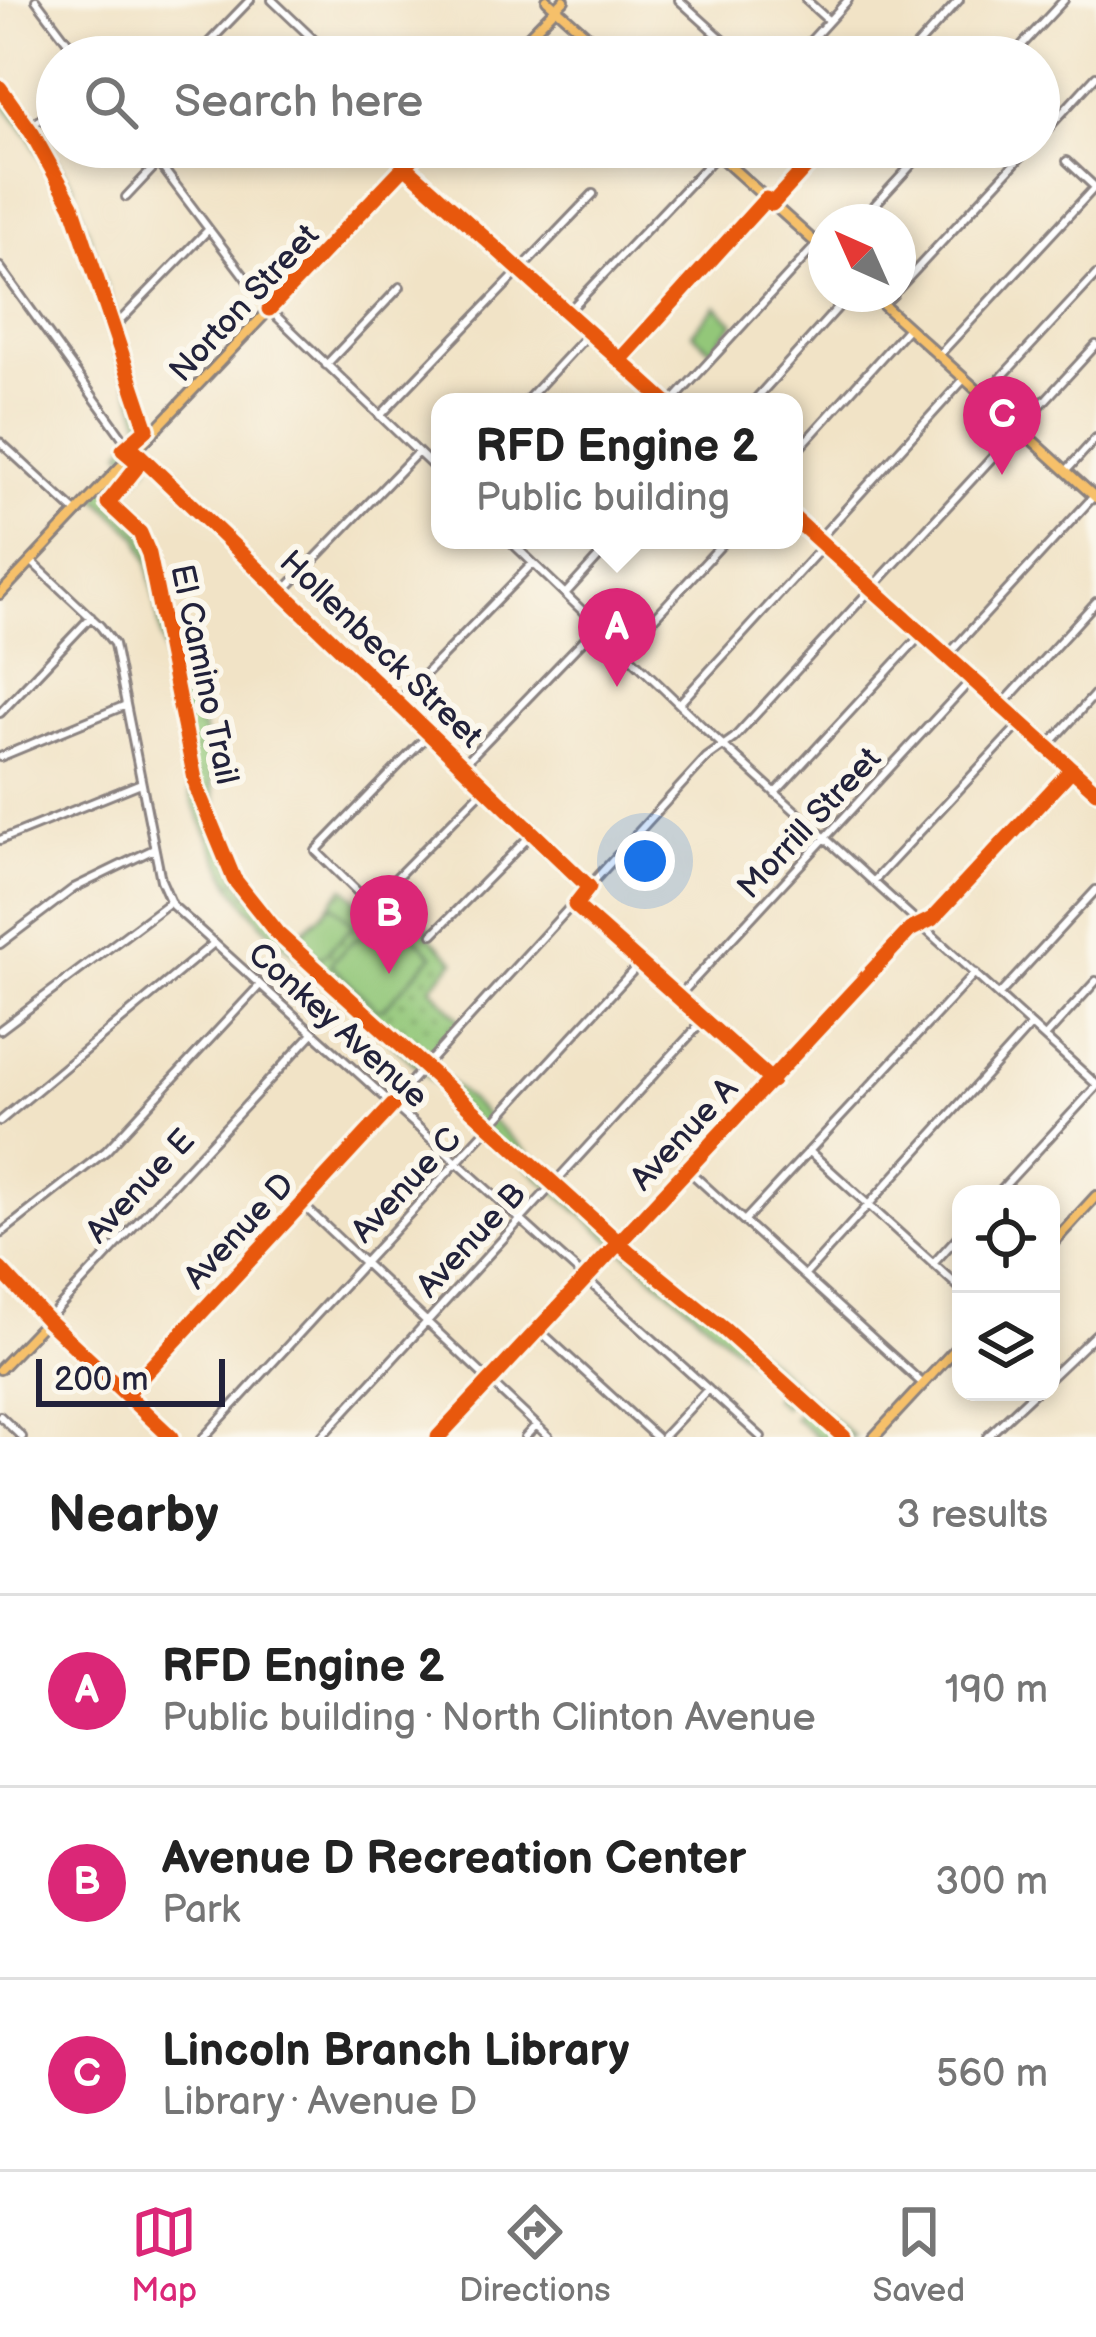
<!DOCTYPE html>
<meta charset="utf-8">
<style>
body{margin:0;font-family:"Balsamiq Sans",sans-serif;background:#f6f6f6;color:#222}
.controls{position:absolute;right:36px;bottom:36px;display:grid;overflow:hidden;border-radius:24px;box-shadow:0 6px 18px #0003}
.controls button{width:108px;height:108px;display:grid;place-items:center;padding:0;border:0;border-bottom:3px solid #e0e0e0;background:#fff;color:#222;font:60px sans-serif}
.compass{position:absolute;left:808px;top:204px;width:108px;height:108px;border-radius:50%;background:#fff;box-shadow:0 6px 18px #0003;rotate:315deg}
.scale{position:absolute;left:36px;bottom:30px;width:189px;box-sizing:border-box;padding-left:12px;border:6px solid #22223b;border-top:0;font-size:33px;line-height:42px;white-space:nowrap;color:#22223b;-webkit-text-stroke:9px #fbf7ec;paint-order:stroke}
.you{position:absolute;left:645px;top:861px;width:42px;height:42px;margin:-30px;border:9px solid #fff;border-radius:50%;background:#1a73e8;box-shadow:0 0 0 18px #1a73e833}
.badge{display:grid;place-items:center;width:78px;height:78px;border-radius:50%;background:#db2777;color:#fff;font-size:39px;font-weight:700}
.pin{position:absolute;translate:-50% -99px;filter:drop-shadow(0 3px 6px #0008)}
.pin::after{content:'';position:absolute;top:63px;width:42px;height:36px;background:inherit;clip-path:polygon(0 0,100% 0,50% 100%)}
.popup{position:absolute;left:431px;top:393px;width:372px;height:156px;box-sizing:border-box;display:grid;place-content:center;border-radius:24px;background:#fff;filter:drop-shadow(0 3px 9px #0005);font-size:39px;white-space:nowrap;color:#767676}
.popup b{font-size:45px;color:#222}
.popup::after{content:'';position:absolute;left:50%;top:100%;margin-left:-24px;border:24px solid transparent;border-top-color:#fff}
.list{margin:0;padding:0;list-style:none}
h2{display:flex;justify-content:space-between;align-items:center;height:156px;margin:0;padding:0 48px;font-size:51px}
h2 small{font-size:39px;font-weight:400;color:#767676}
.list li{display:grid;grid-template-columns:78px 1fr auto;gap:36px;align-items:center;box-sizing:border-box;height:192px;padding:0 48px;border-top:3px solid #e0e0e0}
.list b{display:block;font-size:45px;white-space:nowrap}
.list p{margin:0;font-size:39px;white-space:nowrap;color:#767676}
.list em{font-size:39px;font-style:normal;color:#767676}
.icon{flex:none;width:66px;height:66px;fill:none;stroke:currentColor;stroke-width:2;stroke-linecap:round;stroke-linejoin:round}
.map{position:relative;flex:none;width:1096px;height:1437px;overflow:hidden}
.search{position:absolute;background:#fff;box-shadow:0 6px 18px #0003;left:36px;right:36px;top:36px;height:132px;display:flex;align-items:center;gap:30px;box-sizing:border-box;padding:0 42px;border-radius:66px;color:#767676;font-size:45px}
.sheet{height:732px;background:#fff}
nav{display:flex;justify-content:space-around;align-items:center;box-sizing:border-box;height:168px;border-top:3px solid #e0e0e0;background:#fff;font-size:33px;color:#767676}
nav a{display:grid;justify-items:center;gap:6px}
nav .on{color:#db2777}
.map>svg:first-child{display:block}
</style>
<div class="map">
<svg width="1096" height="1437" viewBox="0 0 1096 1437">
<defs>
<pattern id="green-dots" width="8" height="8" patternUnits="userSpaceOnUse" patternTransform="scale(3)"><rect width="8" height="8" fill="#93c779"/><path d="M2 2h.1M6 6h.1" fill="none" stroke="#78a164" stroke-width="1.8" stroke-linecap="round"/></pattern>
</defs>
<rect width="100%" height="100%" fill="#fbf7ec"/>
<filter id="ink" filterUnits="userSpaceOnUse"><feTurbulence type="fractalNoise" baseFrequency=".00833" numOctaves="2"/><feDisplacementMap in="SourceGraphic" scale="24" xChannelSelector="R" yChannelSelector="G"/><feConvolveMatrix kernelMatrix="1 2 1 2 8 2 1 2 1" color-interpolation-filters="sRGB"/></filter>
<filter id="wash" filterUnits="userSpaceOnUse"><feTurbulence type="fractalNoise" baseFrequency=".004" numOctaves="4" result="noise"/><feDisplacementMap in="SourceGraphic" scale="48" xChannelSelector="R" yChannelSelector="G"/><feGaussianBlur stdDeviation="2.7" result="paint"/><feColorMatrix in="noise" values="0 0 0 0 0 0 0 0 0 0 0 0 0 0 0 0 0 1.4 0 .05"/><feComposite in="paint" operator="in"/></filter>
<g filter="url(#wash)">
<rect width="100%" height="100%" fill="#f1e3c6"/>
<path fill="url(#green-dots)" stroke="#5a745a" stroke-width="3" d="M0,83l36,46 37,57 80,246 -18,19 14,14 -37,38 31,29 11,25 28,143 15,-10 24,148 19,46 54,54 27,-23 23,-28 27,27 22,-23 37,37 -4,5 29,28 -24,26 29,33 -35,39 204,187 31,24 17,7 177,160h-37l-23,-19 10,-13 -11,-8 -9,10 -11,-9 8,-11 -256,-221 -263,-242 -30,-37 -40,-86 -44,-238 -10,-26 -45,-42 35,-38 -7,-6 22,-23 -78,-227 -37,-66 -28,-35z"/>
<path fill="#93c779" stroke="#5a745a" stroke-width="3" d="M716,306l18,17 -23,27 -19,-17z
M332,904l22,21 -34,34 -22,-21z
M382,929l30,6 21,20 -50,54h-6l-47,-45 25,-25z"/>
</g>
<g filter="url(#ink)">
<g fill="none" stroke-linecap="round" stroke-linejoin="round">
<g stroke="#8a8280" stroke-width="12">
<path id="minor" d="M36,0l43,57
M272,0l60,57
M679,0l63,57
M806,0l23,21
M195,57l55,-57
M796,57l52,-57
M907,57l52,-57
M1011,57l53,-57
M35,123l22,-16
M1039,138l57,-62
M147,147l122,162 171,164
M1067,161l29,27
M405,166l261,236
M126,197l32,-34
M772,204l52,-57
M859,222l69,-75
M0,267l128,178 461,442
M898,289l132,-142
M883,305l11,-11
M567,313l150,-158
M121,320l87,-90
M939,355l156,-168
M620,360l146,-161
M326,365l74,-78
M984,396l112,-121
M525,402l64,-69
M672,402l145,-158
M753,402l97,-108
M380,416l213,-222
M0,442l76,70
M794,454l114,-126
M1066,471l30,-33
M794,518l302,273
M509,540l195,188 392,356
M818,540l147,-162
M31,561l69,65 14,18 47,236 11,25 589,532
M282,593l135,-140
M565,594l49,-54
M624,651l102,-111
M947,656l147,-160
M397,703l135,-139
M679,704l145,-159
M1002,705l94,-103
M0,713l91,-96
M429,734l-113,117 54,53 115,-116
M1047,747l49,-54
M0,757l126,-52
M462,766l135,-140
M775,793l147,-159
M0,840l141,-57
M873,882l148,-159
M575,905l197,176
M433,934l99,-100
M0,944l74,-56 80,-39
M999,995l97,-105
M678,997l294,-318
M0,1030l170,-128
M1045,1037l51,-56
M0,1121l214,-178
M809,1151l152,138
M689,1171l234,213
M997,1194l99,-107
M303,1205l246,232
M744,1221l231,-248
M0,1234l106,-83 154,-166
M933,1264l28,-31
M805,1275l226,-250
M47,1320l266,-287
M539,1330l117,107
M1051,1377l45,-43
M126,1394l580,-636 28,-20 362,-393
M0,1416l22,21
M204,1437l436,-474
M321,1437l383,-417
M438,1437l472,-507 22,-11 140,-150
M525,1437l11,-12
M663,1437l45,-48
M987,1437l48,-45"/>
</g>
<g stroke="#8a8280" stroke-width="14">
<path id="major" d="M547,0l64,57
M508,57l56,-57
M709,147l117,105
M871,294l225,204
M0,594l423,-447
M1051,1245l45,-49
M0,1269l47,51 124,117
M0,1369l47,-49
M874,1437l87,-94"/>
</g>
<use href="#minor" stroke="#fff" stroke-width="6"/>
<use href="#major" stroke="#f6c06b" stroke-width="8"/>
<g stroke="#fbf7ec" stroke-width="22">
<path id="cycleway" d="M0,88l32,45 40,72 75,224 -24,21 13,11v7l-28,35 32,30 9,21 48,235 37,90 43,54 352,319 96,78 119,107
M405,166l261,236
M269,309l154,-162
M620,360l146,-161 6,5 52,-57
M135,451l454,436 -14,18 197,176
M794,518l302,273
M0,1269l47,51 124,117
M126,1394l267,-289
M438,1437l472,-507 22,-11 140,-150"/>
</g>
<use href="#cycleway" stroke="#e8590c" stroke-width="15"/>
</g>
</g>
<g text-anchor="middle" stroke-width="12" stroke-linejoin="round" paint-order="stroke">
<g font-size="33" fill="#22223b" stroke="#fbf7ec">
<text transform="translate(243 302) rotate(-47)" y="12">Norton Street</text>
<text transform="translate(382 648) rotate(44)" y="12">Hollenbeck Street</text>
<text transform="translate(206 674) rotate(78)" y="12">El Camino Trail</text>
<text transform="translate(808 822) rotate(-47)" y="12">Morrill Street</text>
<text transform="translate(339 1024) rotate(42)" y="12">Conkey Avenue</text>
<text transform="translate(683 1133) rotate(-47)" y="12">Avenue A</text>
<text transform="translate(405 1184) rotate(-47)" y="12">Avenue C</text>
<text transform="translate(139 1185) rotate(-47)" y="12">Avenue E</text>
<text transform="translate(238 1230) rotate(-47)" y="12">Avenue D</text>
<text transform="translate(470 1239) rotate(-47)" y="12">Avenue B</text>
</g>
</g>
</svg>
<div class="controls">
<button><svg class="icon" aria-label="locate" viewBox="0 0 24 24"><circle cx="12" cy="12" r="6"/><path d="M12 2v4M12 18v4M2 12h4M18 12h4"/></svg></button>
<button><svg class="icon" aria-label="layers" viewBox="0 0 24 24"><path d="M12 4l9 5-9 5-9-5zM3 14l9 5 9-5"/></svg></button>
</div>
<svg class="compass" viewBox="-18 -18 36 36"><path d="M0-13l5 13h-10z" fill="#e53935"/><path d="M0 13l5-13h-10z" fill="#767676"/></svg>
<div class="scale">200 m</div>
<div class="you"></div>
<div class="pin badge" style="left:617px;top:687px">A</div>
<div class="popup"><b>RFD Engine 2</b>Public building</div>
<div class="pin badge" style="left:389px;top:974px">B</div>
<div class="pin badge" style="left:1002px;top:475px">C</div>
<div class="search"><svg class="icon" aria-label="search" viewBox="0 0 24 24"><circle cx="10" cy="10" r="6"/><path d="M15 15l6 6"/></svg>Search here</div>
</div>
<section class="sheet">
<h2>Nearby<small>3 results</small></h2>
<ul class="list">
<li><span class="badge">A</span><div><b>RFD Engine 2</b><p>Public building · North Clinton Avenue</p></div><em>190 m</em></li>
<li><span class="badge">B</span><div><b>Avenue D Recreation Center</b><p>Park</p></div><em>300 m</em></li>
<li><span class="badge">C</span><div><b>Lincoln Branch Library</b><p>Library · Avenue D</p></div><em>560 m</em></li>
</ul>
</section>
<nav>
<a class="on"><svg class="icon" aria-label="map" viewBox="0 0 24 24"><path d="M3 6l6-2 6 2 6-2v14l-6 2-6-2-6 2zM9 4v14M15 6v14"/></svg>Map</a>
<a><svg class="icon" aria-label="directions" viewBox="0 0 24 24"><path d="M12 3l9 9-9 9-9-9zM9 14v-3h6M13 9l2 2-2 2"/></svg>Directions</a>
<a><svg class="icon" aria-label="saved" viewBox="0 0 24 24"><path d="M7 4h10v16l-5-4-5 4z"/></svg>Saved</a>
</nav>
